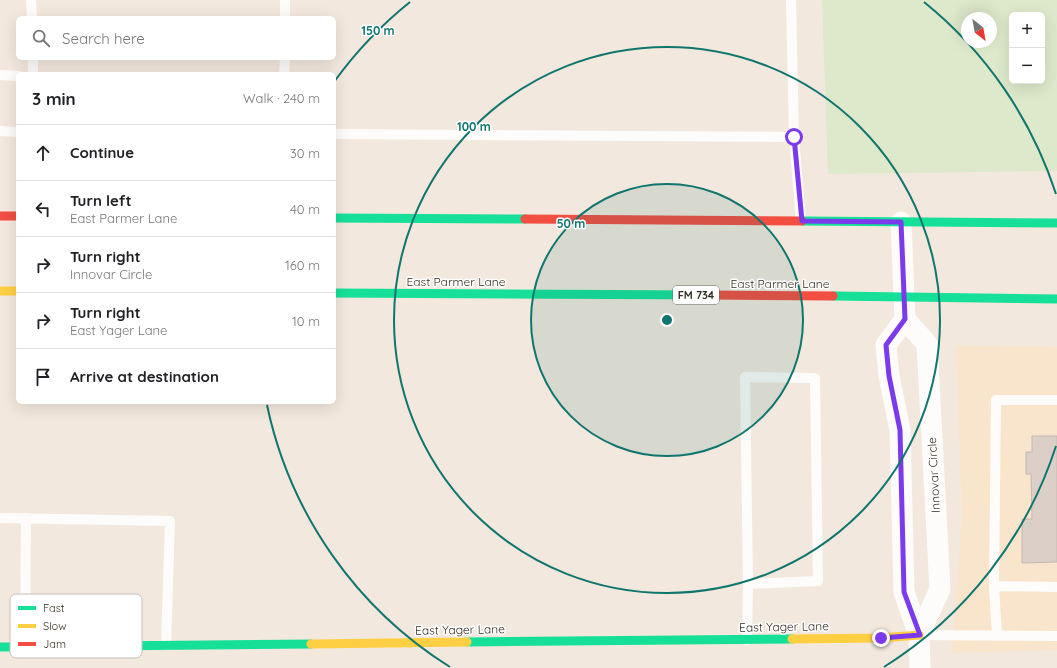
<!DOCTYPE html>
<meta charset="utf-8">
<style>
body{margin:0;font-family:Quicksand,sans-serif;background:#f2f2f2;color:#202124}
.controls{position:absolute;right:12px;top:12px;display:grid;overflow:hidden;border-radius:6px;box-shadow:0 4px 16px #0002}
.controls button{width:36px;height:36px;display:grid;place-items:center;padding:0;border:0;border-bottom:1px solid #e0e0e0;background:#fff;color:#202124;font:20px sans-serif}
.compass{position:absolute;left:961px;top:12px;width:36px;height:36px;border-radius:50%;background:#fff;box-shadow:0 4px 16px #0002;rotate:149deg}
.stop{position:absolute;width:12px;height:12px;margin:-9px;border:3px solid #7c3aed;border-radius:50%;background:#fff}
.stop.end{background:#7c3aed;border-color:#fff;box-shadow:0 1px 4px #0008}
.list{margin:0;padding:0;list-style:none}
h2{display:flex;justify-content:space-between;align-items:center;height:52px;margin:0;padding:0 16px;font-size:17px}
h2 small{font-size:13px;font-weight:400;color:#757577}
.list li{display:grid;grid-template-columns:26px 1fr auto;gap:12px;align-items:center;box-sizing:border-box;height:56px;padding:0 16px;border-top:1px solid #e0e0e0}
.list b{display:block;font-size:15px;white-space:nowrap}
.list p{margin:0;font-size:13px;white-space:nowrap;color:#757577}
.list em{font-size:13px;font-style:normal;color:#757577}
.icon{flex:none;width:22px;height:22px;fill:none;stroke:currentColor;stroke-width:2;stroke-linecap:round;stroke-linejoin:round}
.map{position:relative;flex:none;width:1057px;height:668px;overflow:hidden}
.search{position:absolute;background:#fff;box-shadow:0 4px 16px #0002;left:16px;top:16px;width:320px;height:44px;display:flex;align-items:center;gap:10px;box-sizing:border-box;padding:0 14px;border-radius:6px;color:#757577;font-size:15px}
.panel{position:absolute;background:#fff;box-shadow:0 4px 16px #0002;left:16px;top:72px;width:320px;height:332px;border-radius:6px}
.map>svg:first-child{display:block}
</style>
<div class="map">
<svg width="1057" height="668" viewBox="0 0 1057 668">
<rect width="100%" height="100%" fill="#f3e8dd"/>
<path fill="#f9e4cc" d="M956,346l101,1v303l-105,3 10,-137z"/>
<path fill="#dee9cb" fill-rule="evenodd" d="M822,0h235v171l-229,3zM1012,15h30v66h-30zM967,18h24v24h-24z"/>
<path fill="#dbcfc8" stroke="#c4b8b2" d="M1032,436h25v126l-35,1v-44h10l-1,-45h-5v-22h6z"/>
<g fill="none" stroke-linecap="round" stroke-linejoin="round">
<path stroke="#fdfcfa" stroke-width="10" d="M31,0l1,18
M285,18v-18
M33,58v16
M284,74l1,-16
M0,75l18,1
M0,131l18,1
M334,134l460,3 -3,-137
M794,137l7,84
M0,518l170,3 -4,124
M994,586l2,-186h61
M919,635l138,1
M997,636l-3,-50 63,1
M747,640l1,-56 -3,-207 70,1 3,203 -70,3
M25,647l1,-129"/>
<path stroke="#fdfcfa" stroke-width="21" d="M901,222l4,97 -19,26 3,31 11,54 4,162 15,43 1,33
M905,319l22,25 13,245 -21,46"/>
<path stroke="#16e098" stroke-width="9" d="M334,218l191,1
M802,221l255,2
M334,293l377,2
M833,296l224,3
M467,642l325,-3
M0,647l311,-3"/>
<path stroke="#ffcf43" stroke-width="9" d="M0,291h18
M792,639l89,-1 38,-3
M311,644l156,-2"/>
<path stroke="#f24e42" stroke-width="9" d="M0,216h18
M525,219l277,2
M711,295l122,1"/>
</g>
<g fill="none" stroke-linecap="round" stroke-linejoin="round">
<path stroke="#7c3aed" stroke-width="5" d="M794,137l8,84 99,1 4,97 -19,26 3,31 11,54 4,162 16,43 -39,3"/>
</g>
<circle cx="667" cy="320" r="136" fill="#0f766e" fill-opacity=".12"/>
<g fill="none" stroke="#0f766e" stroke-width="2">
<circle cx="667" cy="320" r="136"/>
<circle cx="667" cy="320" r="273"/>
<path d="M1056 446A409 409 0 0 1 884 667M450 667A409 409 0 0 1 267 405M334 82A409 409 0 0 1 410 2M924 2A409 409 0 0 1 1056 194"/>
</g>
<g text-anchor="middle" stroke-width="3" stroke-linejoin="round" paint-order="stroke">
<rect fill="#fff" stroke="#726b64" stroke-width="1" x="673" y="286" width="46" height="18" rx="3"/>
<g font-size="11" font-weight="bold" fill="#352c21">
<text x="696" y="299">FM 734</text>
</g>
<g font-size="12" fill="#352c21" stroke="#fff">
<text x="456" y="286">East Parmer Lane</text>
<text x="780" y="288">East Parmer Lane</text>
<text transform="translate(934 475) rotate(-93)" y="4">Innovar Circle</text>
<text transform="translate(784 627) rotate(-1)" y="4">East Yager Lane</text>
<text transform="translate(460 630) rotate(-1)" y="4">East Yager Lane</text>
</g>
</g>
<rect x="10" y="594" width="132" height="64" rx="6" fill="#fff" stroke="#c2c0bc" stroke-width="1"/>
<rect x="18" y="606" width="18" height="4" fill="#16e098"/>
<rect x="18" y="624" width="18" height="4" fill="#ffcf43"/>
<rect x="18" y="642" width="18" height="4" fill="#f24e42"/>
<g font-size="11" fill="#352c21">
<text x="43" y="612">Fast</text>
<text x="43" y="630">Slow</text>
<text x="43" y="648">Jam</text>
</g>
<circle cx="667" cy="320" r="6" fill="#0f766e" stroke="#fff" stroke-width="2"/>
<g font-size="12" text-anchor="middle" font-weight="bold" fill="#0f766e" stroke="#fff" stroke-width="3" stroke-linejoin="round" paint-order="stroke">
<text x="378" y="35">150 m</text>
<text x="474" y="131">100 m</text>
<text x="571" y="228">50 m</text>
</g>
</svg>
<div class="controls">
<button>+</button>
<button>−</button>
</div>
<svg class="compass" viewBox="-18 -18 36 36"><path d="M0-13l5 13h-10z" fill="#e53935"/><path d="M0 13l5-13h-10z" fill="#757577"/></svg>
<div class="stop" style="left:794px;top:137px"></div>
<div class="stop end" style="left:881px;top:638px"></div>
<div class="search"><svg class="icon" aria-label="search" viewBox="0 0 24 24"><circle cx="10" cy="10" r="6"/><path d="M15 15l6 6"/></svg>Search here</div>
<section class="panel">
<h2>3 min<small>Walk · 240 m</small></h2>
<ul class="list">
<li><svg class="icon" aria-label="ahead" viewBox="0 0 24 24"><path d="M12 20V5M6 11l6-6 6 6"/></svg><div><b>Continue</b></div><em>30 m</em></li>
<li><svg class="icon" aria-label="left" viewBox="0 0 24 24"><path d="M17 20v-9H6M10 6l-5 5 5 5"/></svg><div><b>Turn left</b><p>East Parmer Lane</p></div><em>40 m</em></li>
<li><svg class="icon" aria-label="right" viewBox="0 0 24 24"><path d="M7 20v-9h11M14 6l5 5-5 5"/></svg><div><b>Turn right</b><p>Innovar Circle</p></div><em>160 m</em></li>
<li><svg class="icon" aria-label="right" viewBox="0 0 24 24"><path d="M7 20v-9h11M14 6l5 5-5 5"/></svg><div><b>Turn right</b><p>East Yager Lane</p></div><em>10 m</em></li>
<li><svg class="icon" aria-label="arrive" viewBox="0 0 24 24"><path d="M6 21V4h12l-3 4 3 4H6"/></svg><div><b>Arrive at destination</b></div></li>
</ul>
</section>
</div>
